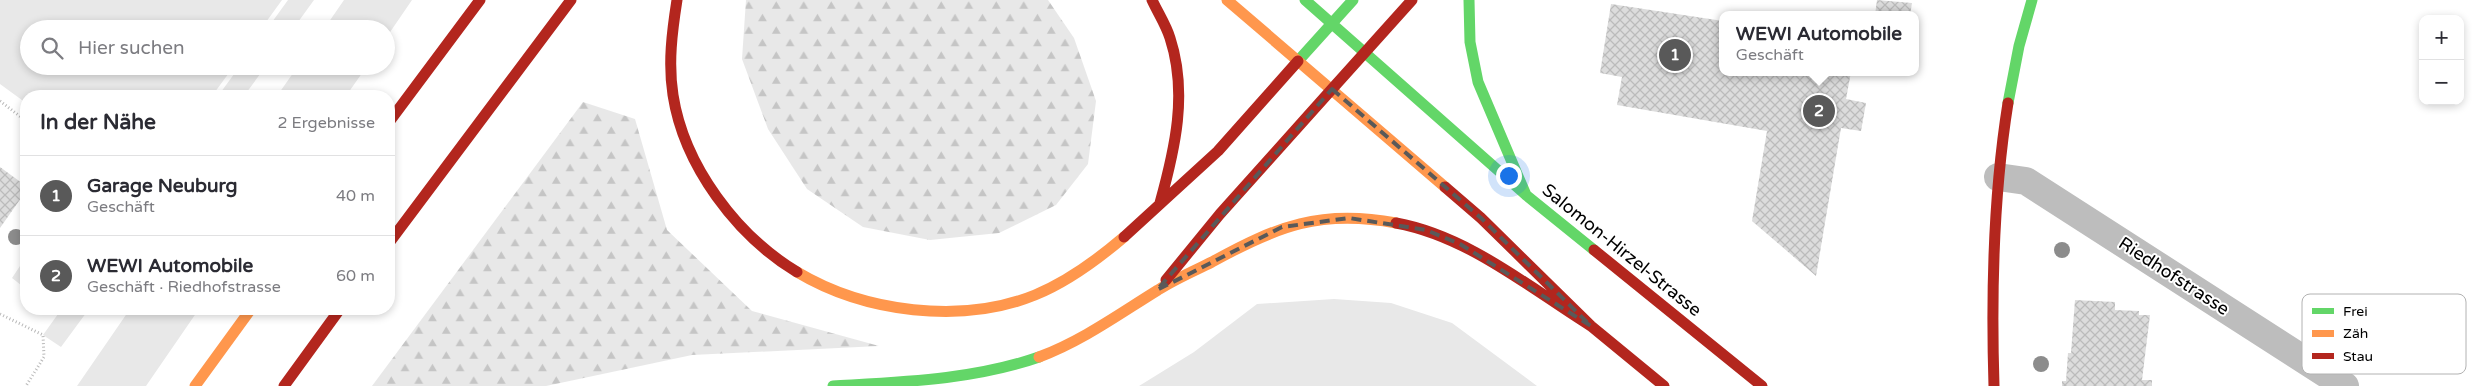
<!DOCTYPE html>
<html lang="de">
<meta charset="utf-8">
<style>
body{margin:0;font-family:"Varela Round",sans-serif;background:#f2f2f3;color:#2b2b33}
.controls{position:absolute;right:15px;top:15px;display:grid;overflow:hidden;border-radius:10px;box-shadow:0 2px 8px #0003}
.controls button{width:45px;height:45px;display:grid;place-items:center;padding:0;border:0;border-bottom:1px solid #e1e1e2;background:#fff;color:#2b2b33;font:25px sans-serif}
.you{position:absolute;left:1508px;top:175px;width:18px;height:18px;margin:-12px;border:4px solid #fff;border-radius:50%;background:#1a73e8;box-shadow:0 0 0 8px #1a73e833}
.badge{display:grid;place-items:center;width:32px;height:32px;border-radius:50%;background:#595959;color:#fff;font-size:16px;font-weight:700}
.pin{position:absolute;translate:-50% -50%;border:2px solid #fff;box-shadow:0 1px 5px #0006}
.popup{position:absolute;left:1719px;top:11px;width:200px;height:65px;box-sizing:border-box;display:grid;place-content:center;border-radius:10px;background:#fff;filter:drop-shadow(0 1px 4px #0005);font-size:16px;white-space:nowrap;color:#7c7c81}
.popup b{font-size:19px;color:#2b2b33}
.popup::after{content:'';position:absolute;left:50%;top:100%;margin-left:-10px;border:10px solid transparent;border-top-color:#fff}
.list{margin:0;padding:0;list-style:none}
h2{display:flex;justify-content:space-between;align-items:center;height:65px;margin:0;padding:0 20px;font-size:21px}
h2 small{font-size:16px;font-weight:400;color:#7c7c81}
.list li{display:grid;grid-template-columns:32px 1fr auto;gap:15px;align-items:center;box-sizing:border-box;height:80px;padding:0 20px;border-top:1px solid #e1e1e2}
.list b{display:block;font-size:19px;white-space:nowrap}
.list p{margin:0;font-size:16px;white-space:nowrap;color:#7c7c81}
.list em{font-size:16px;font-style:normal;color:#7c7c81}
.icon{flex:none;width:28px;height:28px;fill:none;stroke:currentColor;stroke-width:2;stroke-linecap:round;stroke-linejoin:round}
.map{position:relative;flex:none;width:2479px;height:386px;overflow:hidden}
.search{position:absolute;background:#fff;box-shadow:0 2px 8px #0003;left:20px;top:20px;width:375px;height:55px;display:flex;align-items:center;gap:12px;box-sizing:border-box;padding:0 18px;border-radius:28px;color:#7c7c81;font-size:19px}
.panel{position:absolute;background:#fff;box-shadow:0 2px 8px #0003;left:20px;top:90px;width:375px;height:225px;border-radius:20px}
.map>svg:first-child{display:block}
</style>
<div class="map">
<svg width="2479" height="386" viewBox="0 0 2479 386">
<defs>
<pattern id="forest-firs" width="22" height="20" patternUnits="userSpaceOnUse" patternTransform="scale(1.25)"><rect width="22" height="20" fill="#e8e8e8"/><path d="M5 1l3.5 6h-7zM16 11l3.5 6h-7z" fill="#c5c5c5"/></pattern>
<pattern id="building-cross-hatch" width="8" height="8" patternUnits="userSpaceOnUse" patternTransform="scale(1.25)"><rect width="8" height="8" fill="#dcdcdc"/><path d="M0 0l8 8M0 8l8-8" fill="none" stroke="#bbb"/></pattern>
</defs>
<rect width="100%" height="100%" fill="#fff"/>
<path fill="#e8e8e8" d="M0,0h282l-21,29h-232v37h205l-22,30h-186v7l-26,-19z
M288,0h26l-21,29h-26z
M344,0h68l-26,38v-9h-62z
M240,66h26l-22,30h-26z
M298,66h69l-21,30h-69z
M26,257v32l-14,-11z
M1334,299l57,4 61,20 85,63h-398l55,-34 63,-48z
M52,309h37l-28,38 -18,-12 15,-21z
M130,309h69l-53,77h-69z"/>
<path fill="url(#forest-firs)" d="M746,0h302l26,38 22,63 -8,63 -32,41 -57,28 -69,7 -67,-13 -56,-38 -39,-60 -26,-70z
M583,102l52,17 32,111 85,81 127,35 -187,9 -146,31h-174z"/>
<path fill="url(#building-cross-hatch)" d="M1877,0l35,3 -2,12h-35z
M1611,4l112,17v51h128l-5,27 20,4 -5,28 -20,-3 -25,148 -64,-55 15,-90 -150,-26 5,-28 -22,-4z
M0,167l26,19v5l-26,37z
M2075,300l40,2v8l24,1v4h11l-8,65h10v6h-90v-5h4l2,-28h3z"/>
<g fill="none" stroke-linecap="round" stroke-linejoin="round">
<path stroke="#b8b8b8" stroke-width="3" stroke-dasharray="1 2.5" stroke-linecap="butt" d="M0,101l26,20
M0,314l43,21 1,22 -18,29"/>
<path stroke="#bdbdbd" stroke-width="28" d="M1998,177l28,4 319,205"/>
<path stroke="#63d668" stroke-width="11" d="M1305,0l221,195 68,55
M1469,0l1,42 8,40 48,113
M1298,61l55,-61
M2008,103l11,-57 13,-46
M833,386c69,-4 140,-6 206,-29"/>
<path stroke="#ff974d" stroke-width="11" d="M1227,0l218,187
M797,272c67,40 164,53 238,23 32,-13 62,-35 89,-58
M1039,357c43,-16 80,-43 119,-67 17,-11 36,-19 54,-28 65,-36 109,-53 184,-39
M195,386l56,-77"/>
<path stroke="#b3261e" stroke-width="11" d="M677,0c-5,32 -9,63 -4,95 11,71 64,141 124,177
M1152,0c6,13 14,25 18,38 18,55 5,111 -10,165
M1332,89l80,-89
M389,122l91,-122
M1445,187l36,31 110,108 73,60
M1396,223c72,13 134,65 195,103
M1124,237l94,-86 80,-90
M389,243l182,-243
M1594,250l168,136
M1166,280l54,-66 112,-125
M284,386l56,-77
M1994,386c-3,-95 -1,-189 14,-283"/>
</g>
<g fill="#8c8c8c">
<circle cx="16" cy="237" r="8"/>
<circle cx="2062" cy="250" r="8"/>
<circle cx="2041" cy="364" r="8"/>
</g>
<path fill="none" stroke="#595959" stroke-width="4" stroke-dasharray="10 6" stroke-linejoin="round" d="M1332,89l149,129 110,108 -131,-82 -34,-14 -77,-12 -67,9 -125,63z"/>
<g text-anchor="middle" stroke-width="4" stroke-linejoin="round" paint-order="stroke">
<g font-size="18" fill="#000" stroke="#fff">
<text transform="translate(1622 250) rotate(39)" y="6">Salomon-Hirzel-Strasse</text>
<text transform="translate(2174 276) rotate(33)" y="6">Riedhofstrasse</text>
</g>
</g>
<rect x="2302" y="294" width="164" height="80" rx="8" fill="#fff" stroke="#b2b2b2" stroke-width="1"/>
<rect x="2312" y="308" width="22" height="6" fill="#63d668"/>
<rect x="2312" y="330" width="22" height="7" fill="#ff974d"/>
<rect x="2312" y="353" width="22" height="6" fill="#b3261e"/>
<g font-size="14" fill="#000">
<text x="2343" y="316">Frei</text>
<text x="2343" y="338">Zäh</text>
<text x="2343" y="361">Stau</text>
</g>
</svg>
<div class="controls">
<button>+</button>
<button>−</button>
</div>
<div class="you"></div>
<div class="pin badge" style="left:1675px;top:55px">1</div>
<div class="pin badge" style="left:1819px;top:111px">2</div>
<div class="popup"><b>WEWI Automobile</b>Geschäft</div>
<div class="search"><svg class="icon" aria-label="search" viewBox="0 0 24 24"><circle cx="10" cy="10" r="6"/><path d="M15 15l6 6"/></svg>Hier suchen</div>
<section class="panel">
<h2>In der Nähe<small>2 Ergebnisse</small></h2>
<ul class="list">
<li><span class="badge">1</span><div><b>Garage Neuburg</b><p>Geschäft</p></div><em>40 m</em></li>
<li><span class="badge">2</span><div><b>WEWI Automobile</b><p>Geschäft · Riedhofstrasse</p></div><em>60 m</em></li>
</ul>
</section>
</div>
